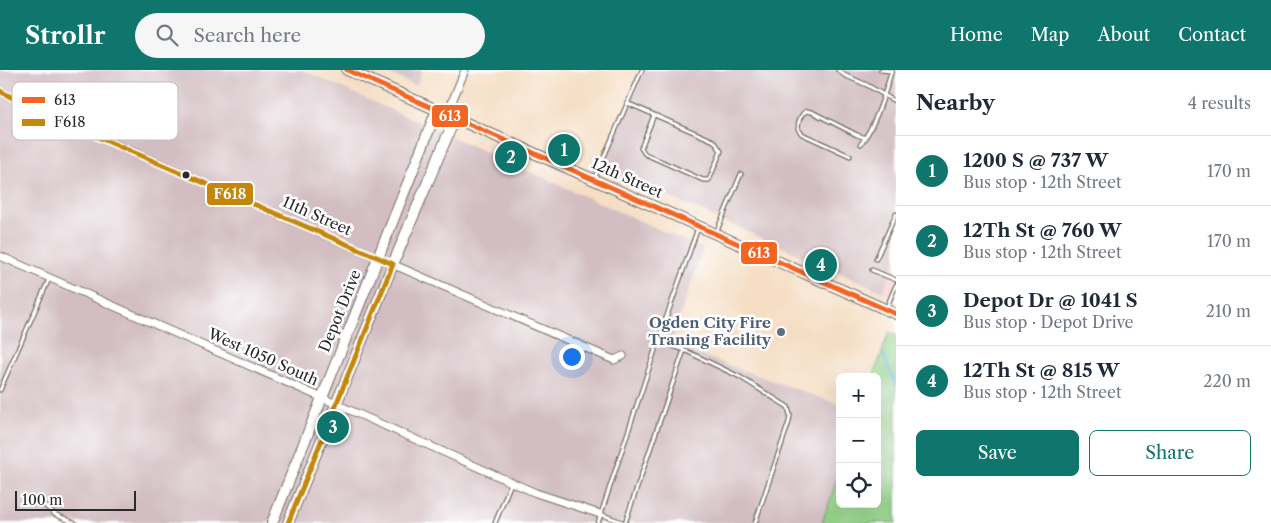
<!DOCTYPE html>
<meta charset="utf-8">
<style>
body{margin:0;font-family:"Libre Caslon Text",serif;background:#f6f6f7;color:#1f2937}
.controls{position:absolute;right:15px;bottom:15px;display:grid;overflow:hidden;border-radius:8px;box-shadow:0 5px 20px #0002}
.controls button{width:45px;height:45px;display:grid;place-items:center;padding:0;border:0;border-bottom:1px solid #e0e1e3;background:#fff;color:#1f2937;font:25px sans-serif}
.scale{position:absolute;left:15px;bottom:12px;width:121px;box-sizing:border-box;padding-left:5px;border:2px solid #2b2b2b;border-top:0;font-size:14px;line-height:18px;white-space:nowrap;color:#2b2b2b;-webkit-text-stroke:4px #fff;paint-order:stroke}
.you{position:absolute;left:571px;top:286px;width:18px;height:18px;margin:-12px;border:4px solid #fff;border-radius:50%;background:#1a73e8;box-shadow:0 0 0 8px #1a73e833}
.badge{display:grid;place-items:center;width:32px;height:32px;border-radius:50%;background:#0f766e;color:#fff;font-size:16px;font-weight:700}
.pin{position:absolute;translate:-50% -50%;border:2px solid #fff;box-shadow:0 1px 5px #0006}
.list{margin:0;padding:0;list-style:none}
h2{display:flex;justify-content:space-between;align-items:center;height:65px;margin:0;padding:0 20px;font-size:21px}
h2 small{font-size:16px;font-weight:400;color:#747a83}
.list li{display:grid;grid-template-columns:32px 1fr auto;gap:15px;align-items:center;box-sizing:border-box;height:70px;padding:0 20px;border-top:1px solid #e0e1e3}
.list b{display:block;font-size:19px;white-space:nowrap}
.list p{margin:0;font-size:16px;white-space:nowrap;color:#747a83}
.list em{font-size:16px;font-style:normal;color:#747a83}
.actions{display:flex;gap:10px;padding:15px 20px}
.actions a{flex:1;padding:11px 0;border:1px solid #0f766e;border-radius:8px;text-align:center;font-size:18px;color:#0f766e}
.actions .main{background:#0f766e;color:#fff}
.icon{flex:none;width:28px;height:28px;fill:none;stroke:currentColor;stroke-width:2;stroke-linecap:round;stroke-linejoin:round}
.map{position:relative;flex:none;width:896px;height:453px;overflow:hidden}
header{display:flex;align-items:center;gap:30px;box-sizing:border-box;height:70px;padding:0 25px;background:#0f766e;color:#fff}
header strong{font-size:24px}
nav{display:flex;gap:28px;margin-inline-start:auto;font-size:18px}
.search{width:350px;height:45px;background:#f6f6f7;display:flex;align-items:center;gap:12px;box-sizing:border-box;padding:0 18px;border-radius:28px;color:#747a83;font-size:19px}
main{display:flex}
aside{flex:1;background:#fff}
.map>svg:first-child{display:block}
</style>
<header>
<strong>Strollr</strong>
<div class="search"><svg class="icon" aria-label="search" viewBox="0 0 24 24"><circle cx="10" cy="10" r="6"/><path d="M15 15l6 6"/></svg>Search here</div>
<nav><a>Home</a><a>Map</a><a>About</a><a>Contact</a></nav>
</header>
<main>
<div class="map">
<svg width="896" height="453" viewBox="0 0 896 453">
<rect width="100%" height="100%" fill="#fff"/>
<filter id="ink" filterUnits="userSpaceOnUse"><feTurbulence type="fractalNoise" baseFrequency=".02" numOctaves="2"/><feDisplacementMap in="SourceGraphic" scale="10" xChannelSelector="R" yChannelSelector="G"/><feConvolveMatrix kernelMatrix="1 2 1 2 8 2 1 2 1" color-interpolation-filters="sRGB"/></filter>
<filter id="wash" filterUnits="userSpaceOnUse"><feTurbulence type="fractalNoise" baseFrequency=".0096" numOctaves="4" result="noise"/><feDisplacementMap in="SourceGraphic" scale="20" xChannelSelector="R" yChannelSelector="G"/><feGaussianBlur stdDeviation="1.12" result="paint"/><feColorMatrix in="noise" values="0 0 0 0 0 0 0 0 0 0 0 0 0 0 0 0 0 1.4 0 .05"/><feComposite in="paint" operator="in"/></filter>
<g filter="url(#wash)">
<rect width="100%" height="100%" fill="#f5dec4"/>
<path fill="#f7d0ca" d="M896,188v40l-13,-6z"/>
<path fill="#d2bec2" d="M0,0h302l401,179 -33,95 170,61v66l-18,52h-822z
M380,0h42l-6,16z
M644,0h252v188l-13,34 -281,-125z"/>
<path fill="#92d086" stroke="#5e7e58" d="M889,262l7,3v188h-74l18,-52v33h37v-127h-4z"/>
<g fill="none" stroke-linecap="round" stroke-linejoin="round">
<path stroke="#5fb5dc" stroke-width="2.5" d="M883,284l13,31"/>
</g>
</g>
<g filter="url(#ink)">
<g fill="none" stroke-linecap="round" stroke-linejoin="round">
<g stroke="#726a61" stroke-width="5.5">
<path id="lane" d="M838,0l6,5 23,10 29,17
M881,0l10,1
M627,33l87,38 7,10 -12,29h-6l-58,-26 -4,-6 13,-33
M861,74c16,-22 23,-49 31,-74
M850,86l-48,-22 -4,-5c0,-7 2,-14 8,-18l6,1 45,23 9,3
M595,107l47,-107
M716,163l25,-59
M876,189l20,-45
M872,200l24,10
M886,239l10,-24
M658,271l26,9 56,27 48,30 2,8 -1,7 -34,101
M0,320l49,-111
M43,434l13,11 19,8
M600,444l25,9 59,-173
M495,453l16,-40
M598,453l60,-182 40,-113"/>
</g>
<g stroke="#726a61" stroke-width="9">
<path id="street" d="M0,21l20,11 164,72 430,186 9,-4
M447,44l18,-44
M0,186l336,148 175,78 25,11 64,21"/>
</g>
<g stroke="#726a61" stroke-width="12">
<path id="secondary" d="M272,453l165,-413
M288,453l105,-259 62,-146"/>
</g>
<g stroke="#726a61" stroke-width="12">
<path id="primary" d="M347,0l549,244"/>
</g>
<use href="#lane" stroke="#fff" stroke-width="3"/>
<use href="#street" stroke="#fff" stroke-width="7"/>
<use href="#secondary" stroke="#fff" stroke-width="10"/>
<use href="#primary" stroke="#fff" stroke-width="10"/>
<g stroke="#fff" stroke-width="9">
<path id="bus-1" d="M347,0l549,244"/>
</g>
<g stroke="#fff" stroke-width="9">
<path id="bus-2" d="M0,21l20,11 80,36 293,126 -105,259"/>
</g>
<use href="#bus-1" stroke="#f26522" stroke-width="5"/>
<use href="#bus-2" stroke="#c4870b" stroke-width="5"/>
</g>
</g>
<circle fill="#2b2b2b" stroke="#fff" stroke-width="2" cx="186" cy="105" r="4.5"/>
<circle fill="#5c6f8a" stroke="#fff" stroke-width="2" cx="781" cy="262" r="5"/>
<g text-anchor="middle" stroke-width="5" stroke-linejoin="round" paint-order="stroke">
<g font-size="15" fill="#2b2b2b" stroke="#fff">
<text transform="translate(627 108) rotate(24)" y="5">12th Street</text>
<text transform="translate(317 146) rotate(24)" y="5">11th Street</text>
<text transform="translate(340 241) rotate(-68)" y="5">Depot Drive</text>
<text transform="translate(263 287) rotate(24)" y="5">West 1050 South</text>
</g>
<g font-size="15" font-weight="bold" fill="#4e5e75" stroke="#fff" text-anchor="end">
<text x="771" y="258">Ogden City Fire<tspan x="771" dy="17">Traning Facility</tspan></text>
</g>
</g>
<rect x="12" y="12" width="166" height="58" rx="8" fill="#fff" stroke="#bfbfbf" stroke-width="1"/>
<rect x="22" y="27" width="23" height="6" fill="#f26522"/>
<rect x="22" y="49" width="23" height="7" fill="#c4870b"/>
<g font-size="14" fill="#2b2b2b">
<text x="54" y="35">613</text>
<text x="54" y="57">F618</text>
</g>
<g stroke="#fff" stroke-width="2">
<rect x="431" y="34" width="38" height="24" rx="5" fill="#f26522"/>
<rect x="206" y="112" width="48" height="24" rx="5" fill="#c4870b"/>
<rect x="740" y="171" width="38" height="24" rx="5" fill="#f26522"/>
</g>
<g font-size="14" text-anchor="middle" font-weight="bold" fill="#fff">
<text x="450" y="51">613</text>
<text x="230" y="129">F618</text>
<text x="759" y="188">613</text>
</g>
</svg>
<div class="controls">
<button>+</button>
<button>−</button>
<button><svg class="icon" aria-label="locate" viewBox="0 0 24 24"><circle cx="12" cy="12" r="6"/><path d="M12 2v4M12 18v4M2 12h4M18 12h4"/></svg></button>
</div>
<div class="scale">100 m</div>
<div class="you"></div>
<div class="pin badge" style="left:564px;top:80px">1</div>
<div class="pin badge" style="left:511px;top:87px">2</div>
<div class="pin badge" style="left:333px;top:357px">3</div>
<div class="pin badge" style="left:821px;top:195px">4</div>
</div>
<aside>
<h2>Nearby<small>4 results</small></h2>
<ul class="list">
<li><span class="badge">1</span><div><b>1200 S @ 737 W</b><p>Bus stop · 12th Street</p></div><em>170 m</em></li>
<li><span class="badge">2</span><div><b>12Th St @ 760 W</b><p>Bus stop · 12th Street</p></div><em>170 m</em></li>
<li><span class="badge">3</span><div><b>Depot Dr @ 1041 S</b><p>Bus stop · Depot Drive</p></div><em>210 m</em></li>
<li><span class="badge">4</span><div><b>12Th St @ 815 W</b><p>Bus stop · 12th Street</p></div><em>220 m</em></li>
</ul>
<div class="actions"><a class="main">Save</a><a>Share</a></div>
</aside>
</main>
